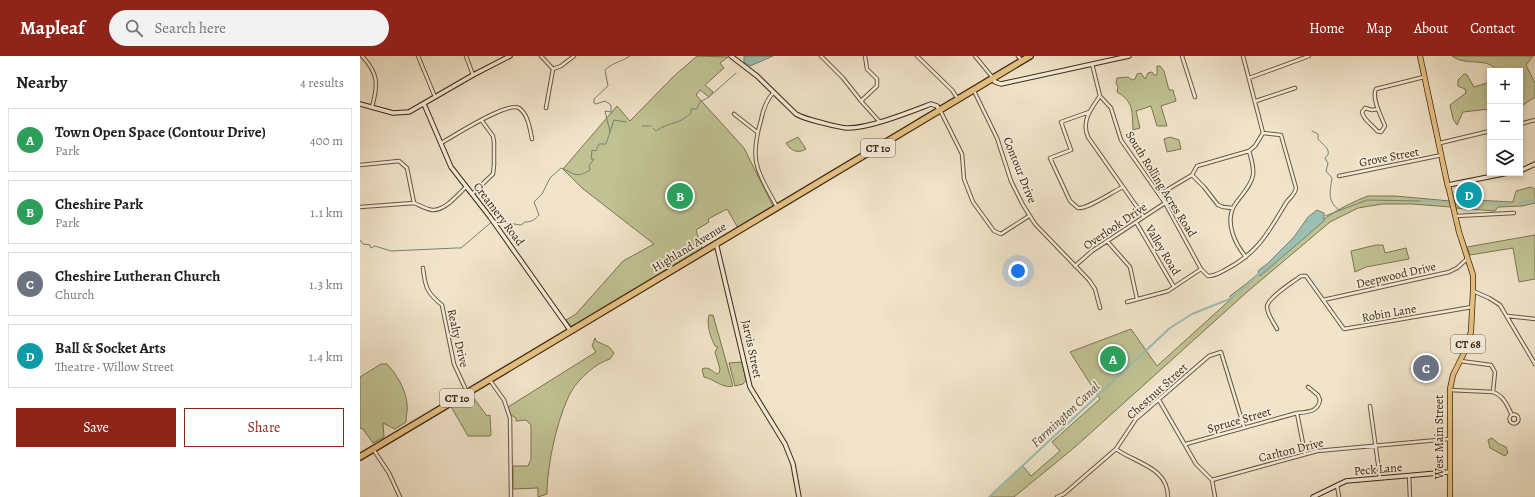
<!DOCTYPE html>
<meta charset="utf-8">
<style>
body{margin:0;font-family:Alegreya,serif;background:#f2f2f2;color:#202124}
.controls{position:absolute;right:12px;top:12px;display:grid;overflow:hidden;border-radius:0px;box-shadow:0 2px 6px #0003}
.controls button{width:36px;height:36px;display:grid;place-items:center;padding:0;border:0;border-bottom:1px solid #e0e0e0;background:#fff;color:#202124;font:20px sans-serif}
.you{position:absolute;left:658px;top:215px;width:14px;height:14px;margin:-10px;border:3px solid #fff;border-radius:50%;background:#1a73e8;box-shadow:0 0 0 6px #1a73e833}
.badge{display:grid;place-items:center;width:26px;height:26px;border-radius:50%;background:#8f2418;color:#fff;font-size:13px;font-weight:700}
.pin{position:absolute;translate:-50% -50%;border:2px solid #fff;box-shadow:0 1px 4px #0006}
.list{margin:0;padding:0;list-style:none}
h2{display:flex;justify-content:space-between;align-items:center;height:52px;margin:0;padding:0 16px;font-size:17px}
h2 small{font-size:13px;font-weight:400;color:#757577}
.list li{display:grid;grid-template-columns:26px 1fr auto;gap:12px;align-items:center;box-sizing:border-box;height:64px;margin:0 8px 8px;padding:0 8px;border:1px solid #e0e0e0;border-radius:0px}
.list b{display:block;font-size:15px;white-space:nowrap}
.list p{margin:0;font-size:13px;white-space:nowrap;color:#757577}
.list em{font-size:13px;font-style:normal;color:#757577}
.actions{display:flex;gap:8px;padding:12px 16px}
.actions a{flex:1;padding:9px 0;border:1px solid #8f2418;border-radius:0px;text-align:center;font-size:14px;color:#8f2418}
.actions .main{background:#8f2418;color:#fff}
.icon{flex:none;width:22px;height:22px;fill:none;stroke:currentColor;stroke-width:2;stroke-linecap:round;stroke-linejoin:round}
.map{position:relative;flex:none;width:1175px;height:441px;overflow:hidden}
header{display:flex;align-items:center;gap:24px;box-sizing:border-box;height:56px;padding:0 20px;background:#8f2418;color:#fff}
header strong{font-size:19px}
nav{display:flex;gap:22px;margin-inline-start:auto;font-size:14px}
.search{width:280px;height:36px;background:#f2f2f2;display:flex;align-items:center;gap:10px;box-sizing:border-box;padding:0 14px;border-radius:22px;color:#757577;font-size:15px}
main{display:flex}
aside{flex:1;background:#fff}
.map>svg:first-child{display:block}
</style>
<header>
<strong>Mapleaf</strong>
<div class="search"><svg class="icon" aria-label="search" viewBox="0 0 24 24"><circle cx="10" cy="10" r="6"/><path d="M15 15l6 6"/></svg>Search here</div>
<nav><a>Home</a><a>Map</a><a>About</a><a>Contact</a></nav>
</header>
<main>
<aside>
<h2>Nearby<small>4 results</small></h2>
<ul class="list">
<li><span class="badge" style="background:#2e9e5b">A</span><div><b>Town Open Space (Contour Drive)</b><p>Park</p></div><em>400 m</em></li>
<li><span class="badge" style="background:#2e9e5b">B</span><div><b>Cheshire Park</b><p>Park</p></div><em>1.1 km</em></li>
<li><span class="badge" style="background:#6b7280">C</span><div><b>Cheshire Lutheran Church</b><p>Church</p></div><em>1.3 km</em></li>
<li><span class="badge" style="background:#0f9aa8">D</span><div><b>Ball &amp; Socket Arts</b><p>Theatre · Willow Street</p></div><em>1.4 km</em></li>
</ul>
<div class="actions"><a class="main">Save</a><a>Share</a></div>
</aside>
<div class="map">
<svg width="1175" height="441" viewBox="0 0 1175 441">
<rect width="100%" height="100%" fill="#f1e4ca"/>
<filter id="stains"><feTurbulence type="fractalNoise" baseFrequency=".005" numOctaves="4"/><feColorMatrix values="0 0 0 0 .2 0 0 0 0 .09 0 0 0 0 .02 0 0 0 .5 -.17"/></filter>
<radialGradient id="worn" r=".72"><stop offset=".6" stop-color="#630" stop-opacity="0"/><stop offset="1" stop-color="#630" stop-opacity=".3"/></radialGradient>
<path fill="#c0c293" stroke="#7e7551" d="M337,0l31,1 -8,6 4,5 -19,17 8,7 -4,5 -9,-7 -4,5 48,53 29,58 -35,22 -11,-19 -19,10 1,3 -13,8 6,19 -3,2 -125,75h-3l-5,-6 10,-6 47,-53 31,-17 -72,-56 -19,-19 54,-63 13,15 43,-44z
M1092,0h81l-7,9 9,18v14l-12,8 -3,-1v-33h-23c-10,-15 -30,-4 -45,-15z
M797,10h3l4,5 5,19h4l3,11 -15,5 6,20h-10l-6,-20 -15,5 4,17 -7,2c-1,-19 1,-28 -16,-38l1,-5 -2,-4 1,-5 11,-1 4,3 3,-1 2,-5 4,-1 4,6 3,-6 4,-1 2,3h3z
M1104,18l3,1 7,12 16,-5v27l-27,3 -6,13 -4,-6 -3,-14 16,-12 -1,-4 -7,-3v-6z
M438,81l8,12c-8,5 -15,2 -20,-6z
M810,81l9,3 2,9 -14,3 -3,-13z
M1171,131l4,2v14l-13,3 -24,1 -3,4 -39,-3 -2,-9 59,3 3,-11z
M1008,140h27l55,5 1,6 -39,-3h-30l-24,4 -28,14 -83,70 -172,155 -61,50h-25l34,-31 8,10 29,-25 -8,-9 48,-43 -30,-47 61,-23 26,37 74,-67 -1,-3c49,-35 79,-78 138,-100z
M1175,179v44l-16,3 -6,-34 -43,7 -3,-8z
M1016,189h7l2,8 21,-5 3,11 -43,8 -11,5 -4,-21z
M349,259h4l20,71c-10,3 -19,-7 -29,-9l-2,-8c6,-3 10,2 15,5l2,-1 1,-4 -5,-17 3,-5 -3,-1c-4,-8 -9,-21 -6,-31z
M235,282l1,3 13,6 5,6 -4,6c-14,4 -32,20 -39,33 -14,26 -24,74 -24,102l-9,3v-9l-25,1v-23h15l3,-7v-34l-5,-5 -10,1v-3l-5,-3 -3,-8 88,-55 -4,-6z
M382,306l4,18 -3,4 -8,2 -6,-23z
M21,308h6c10,11 18,24 20,39 1,6 -1,13 -1,19l-11,7 -12,-6 1,14 -11,6 -10,-14 -3,-1v-51z
M110,337l17,23 3,-1 1,20 -1,1h-22l-18,-31z
M1132,382l7,6 7,3 2,6 -3,3 -15,-8 -2,-8z"/>
<path fill="#9bbfb3" stroke="#758371" d="M384,0h29l-23,10 -6,-4z
M957,154l7,3v8l-64,55 -2,-3 1,-3 8,-6 27,-27 14,-20z"/>
<g fill="none" stroke-linecap="round" stroke-linejoin="round">
<path stroke="#758371" stroke-width="1" d="M282,70h9
M293,72l3,3c14,-10 21,-5 35,-18v-4h6l3,-7 9,-5 27,-24
M952,75l6,3v5c4,5 12,9 10,16l-3,3 3,5 -2,8 6,7c-2,14 -5,23 7,32
M250,76l4,-12 12,2
M965,160l42,-16 54,1
M0,184l3,4 7,1 1,3 4,-2 16,5 65,-3h5l34,-29 12,4 14,2 4,-3c6,0 10,-2 14,-7l-5,-13 8,-8 8,-16 11,-10c13,5 15,11 29,2l-1,-4 5,-7h-3l1,-9 4,1 3,-7h7l4,-12 -5,-21 6,1v-7l-6,-4 -9,3 -2,-1v-4l14,-13 -3,-16c7,-7 16,-8 25,-14"/>
<path stroke="#9bbfb3" stroke-width="2" d="M1061,145l26,1
M1098,146l50,2
M1159,147l16,-3
M629,441l181,-169 22,-14 40,-16 28,-25"/>
<g stroke="#69573e" stroke-width="4.5">
<path id="street" d="M2,0c17,18 16,29 10,51
M58,0l17,41
M106,0l7,19
M181,0l12,13
M461,0l22,22 18,23 16,-15v-7l-10,-10 -2,-13
M557,0l35,34 6,9
M615,0l18,22
M658,0l4,5
M822,0l13,41
M883,0l20,77
M732,8l8,32 11,12 10,32 44,63 36,66 7,7c7,0 11,-3 17,-6 33,-17 43,-37 61,-67 3,-5 9,-8 10,-15l-15,-53 -18,-2
M193,13l8,-3 13,-10
M889,22l60,-22
M614,35l23,47 14,43 12,24 12,19 54,56 6,9 5,19
M414,36c-8,8 -11,18 -13,28 -12,42 -4,50 16,87
M740,40c-9,13 -19,25 -12,41l56,80
M501,45l18,20
M896,45l39,-13
M186,52l7,-39
M1018,53l-6,1 -7,-2 -3,4c1,8 10,12 15,19l4,1 4,-6c-3,-8 -14,-28 -9,-37l48,-12
M580,54l22,44 2,25 9,23 21,29 7,3 28,-18
M729,56l-28,10 10,28 -21,8 20,43 8,7c10,1 34,-16 45,-21
M374,58l23,18
M1160,68l15,-4
M81,87c13,-7 67,-42 78,-35 9,6 11,21 13,31
M1080,87l50,-12
M0,109l39,-4 8,7 7,35 -54,4
M832,119l5,-9 52,-15 6,-5 8,-13
M832,119l12,12 14,18 5,2 10,1
M979,120l103,-21
M112,138l21,-20 1,-9v-23l-1,-6 -11,-15
M800,138l32,-19
M54,147c5,2 12,6 18,7 13,1 25,-15 34,-23
M1096,160l58,-3
M776,166l38,65
M747,185l23,26 7,32
M886,201c-11,-13 -21,-34 -12,-51 6,-10 17,-19 19,-31 1,-9 -2,-17 -4,-24
M715,210l17,-15 73,-48
M63,212c2,19 4,25 19,37l12,59 13,28
M1113,235l16,7 11,7 35,59
M963,244l126,-28 8,-4 10,-9
M767,246l41,-11 33,-22
M1148,260l27,3
M917,273c-3,-6 -10,-15 -10,-22 0,-9 26,-25 34,-31h5l38,53 128,-22
M1100,305l31,4 4,7 -2,20
M129,323l15,21 6,18 1,79
M1090,334l43,2c11,4 14,13 19,23
M799,344l37,64 16,16 3,17
M1010,350l10,72
M937,357l8,41
M1149.5 363a4.5 4.5 0 1 1 9 0a4.5 4.5 0 1 1-9 0Z
M826,388l111,-31c11,-1 21,-1 23,-13l-2,-5 -10,-8
M13,393l16,24 11,24
M756,393c19,14 52,18 52,48
M1049,420l1,21
M852,424l105,-29 132,-12
M977,429l2,12
M697,441l7,-3 52,-45 20,-30 73,-63 12,-4 23,75"/>
</g>
<g stroke="#3c280f" stroke-width="5.5">
<path id="secondary" d="M371,0l26,20 39,38c7,4 15,6 23,8 8,2 18,5 27,6 22,1 64,-16 85,-24l6,2 2,4
M633,22l2,4 6,2 128,-28
M0,48l33,9 16,-1 64,-37 37,-19
M64,48l27,63 39,50 80,113
M1160,115l15,-7
M1088,129l60,-12
M356,187l34,144 35,57 8,20 6,33
M953,441l33,-16 103,-9"/>
</g>
<g stroke="#3c280f" stroke-width="6">
<path id="primary" d="M1060,0l28,131
M1088,129l11,47 14,43v16l-2,40 -3,14 -15,30 -3,14v108"/>
</g>
<g stroke="#3c280f" stroke-width="8">
<path id="highway" d="M0,401l670,-401"/>
</g>
<use href="#street" stroke="#f6eddd" stroke-width="2.5"/>
<use href="#secondary" stroke="#f6eddd" stroke-width="3.5"/>
<use href="#primary" stroke="#e8c285" stroke-width="4.5"/>
<use href="#highway" stroke="#e8c285" stroke-width="5.5"/>
</g>
<g text-anchor="middle" stroke-width="3.5" stroke-linejoin="round" paint-order="stroke">
<g fill="#f6eddd" stroke="#74634d" stroke-width="1">
<rect x="501" y="83" width="34" height="18" rx="3"/>
<rect x="1091" y="279" width="34" height="18" rx="3"/>
<rect x="80" y="333" width="34" height="18" rx="3"/>
</g>
<g font-size="11" font-weight="bold" fill="#3c280f">
<text x="518" y="96">CT 10</text>
<text x="1108" y="292">CT 68</text>
<text x="97" y="346">CT 10</text>
</g>
<g font-size="12" fill="#3c280f" stroke="#f6eddd">
<text transform="translate(1029 101) rotate(-11)" y="4">Grove Street</text>
<text transform="translate(660 114) rotate(68)" y="4">Contour Drive</text>
<text transform="translate(801 128) rotate(58)" y="4">South Rolling Acres Road</text>
<text transform="translate(139 158) rotate(53)" y="4">Creamery Road</text>
<text transform="translate(755 170) rotate(-34)" y="4">Overlook Drive</text>
<text transform="translate(329 191) rotate(-31)" y="4">Highland Avenue</text>
<text transform="translate(803 194) rotate(59)" y="4">Valley Road</text>
<text transform="translate(1036 219) rotate(-13)" y="4">Deepwood Drive</text>
<text transform="translate(1029 257) rotate(-10)" y="4">Robin Lane</text>
<text transform="translate(98 282) rotate(77)" y="4">Realty Drive</text>
<text transform="translate(392 293) rotate(78)" y="4">Jarvis Street</text>
<text transform="translate(797 335) rotate(-42)" y="4">Chestnut Street</text>
<text transform="translate(879 364) rotate(-16)" y="4">Spruce Street</text>
<text transform="translate(1079 381) rotate(-90)" y="4">West Main Street</text>
<text transform="translate(931 394) rotate(-14)" y="4">Carlton Drive</text>
<text transform="translate(1018 413) rotate(-5)" y="4">Peck Lane</text>
</g>
<g font-size="13" font-style="italic" fill="#544e38" stroke="#f6eddd">
<text transform="translate(705 358) rotate(-43)" y="5">Farmington Canal</text>
</g>
</g>
<rect width="100%" height="100%" filter="url(#stains)"/>
<rect width="100%" height="100%" fill="url(#worn)"/>
</svg>
<div class="controls">
<button>+</button>
<button>−</button>
<button><svg class="icon" aria-label="layers" viewBox="0 0 24 24"><path d="M12 4l9 5-9 5-9-5zM3 14l9 5 9-5"/></svg></button>
</div>
<div class="you"></div>
<div class="pin badge" style="left:753px;top:303px;background:#2e9e5b">A</div>
<div class="pin badge" style="left:320px;top:140px;background:#2e9e5b">B</div>
<div class="pin badge" style="left:1066px;top:312px;background:#6b7280">C</div>
<div class="pin badge" style="left:1109px;top:139px;background:#0f9aa8">D</div>
</div>
</main>
